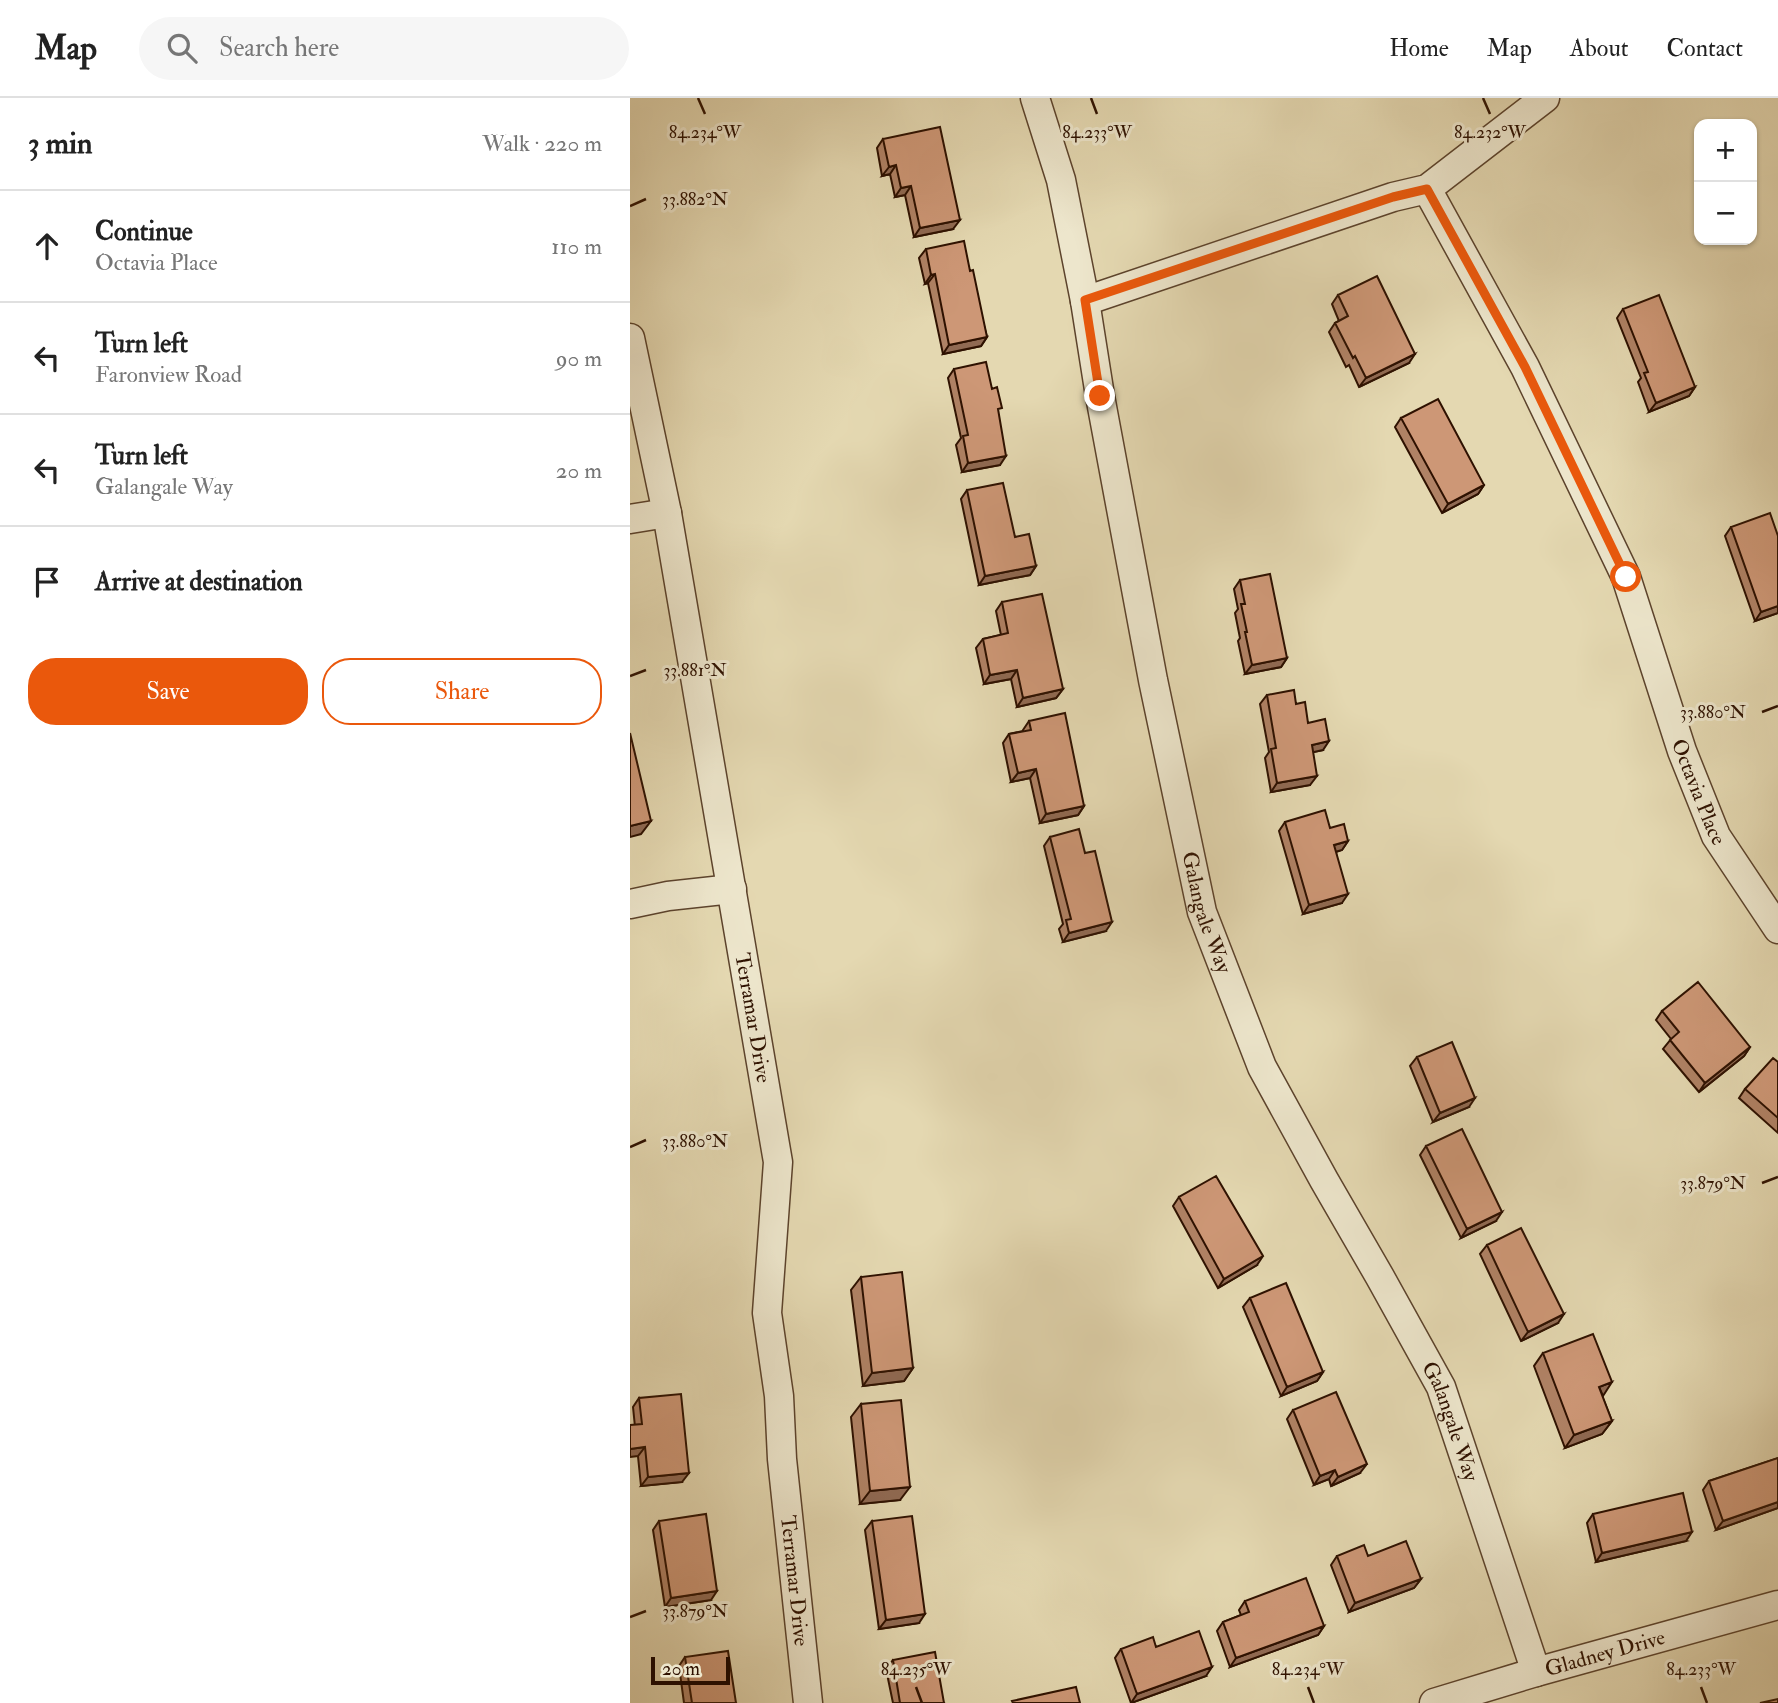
<!DOCTYPE html>
<meta charset="utf-8">
<style>
body{margin:0;font-family:"IM FELL Double Pica",serif;background:#f6f6f6;color:#222}
.controls{position:absolute;right:21px;top:21px;display:grid;overflow:hidden;border-radius:14px;box-shadow:0 2px 5px #0004}
.controls button{width:63px;height:63px;display:grid;place-items:center;padding:0;border:0;border-bottom:2px solid #e0e0e0;background:#fff;color:#222;font:35px sans-serif}
.scale{position:absolute;left:21px;bottom:18px;width:79px;box-sizing:border-box;padding-left:7px;border:4px solid #2e1100;border-top:0;font-size:19px;line-height:24px;white-space:nowrap;color:#2e1100;-webkit-text-stroke:5px #ede6cc;paint-order:stroke}
.stop{position:absolute;width:21px;height:21px;margin:-16px;border:5px solid #ea580c;border-radius:50%;background:#fff}
.stop.end{background:#ea580c;border-color:#fff;box-shadow:0 2px 7px #0008}
.list{margin:0;padding:0;list-style:none}
h2{display:flex;justify-content:space-between;align-items:center;height:91px;margin:0;padding:0 28px;font-size:30px}
h2 small{font-size:23px;font-weight:400;color:#767676}
.list li{display:grid;grid-template-columns:46px 1fr auto;gap:21px;align-items:center;box-sizing:border-box;height:112px;padding:0 28px;border-top:2px solid #e0e0e0}
.list b{display:block;font-size:26px;white-space:nowrap}
.list p{margin:0;font-size:23px;white-space:nowrap;color:#767676}
.list em{font-size:23px;font-style:normal;color:#767676}
.actions{display:flex;gap:14px;padding:21px 28px}
.actions a{flex:1;padding:16px 0;border:2px solid #ea580c;border-radius:28px;text-align:center;font-size:24px;color:#ea580c}
.actions .main{background:#ea580c;color:#fff}
.icon{flex:none;width:38px;height:38px;fill:none;stroke:currentColor;stroke-width:2;stroke-linecap:round;stroke-linejoin:round}
.map{position:relative;flex:none;width:1148px;height:1605px;overflow:hidden}
header{display:flex;align-items:center;gap:42px;box-sizing:border-box;height:98px;padding:0 35px;background:#fff;border-bottom:2px solid #e0e0e0}
header strong{font-size:33px}
nav{display:flex;gap:38px;margin-inline-start:auto;font-size:24px}
.search{width:490px;height:63px;background:#f6f6f6;display:flex;align-items:center;gap:18px;box-sizing:border-box;padding:0 24px;border-radius:38px;color:#767676;font-size:26px}
main{display:flex}
aside{flex:1;background:#fff}
.map>svg:first-child{display:block}
</style>
<header>
<strong>Map</strong>
<div class="search"><svg class="icon" aria-label="search" viewBox="0 0 24 24"><circle cx="10" cy="10" r="6"/><path d="M15 15l6 6"/></svg>Search here</div>
<nav><a>Home</a><a>Map</a><a>About</a><a>Contact</a></nav>
</header>
<main>
<aside>
<h2>3 min<small>Walk · 220 m</small></h2>
<ul class="list">
<li><svg class="icon" aria-label="ahead" viewBox="0 0 24 24"><path d="M12 20V5M6 11l6-6 6 6"/></svg><div><b>Continue</b><p>Octavia Place</p></div><em>110 m</em></li>
<li><svg class="icon" aria-label="left" viewBox="0 0 24 24"><path d="M17 20v-9H6M10 6l-5 5 5 5"/></svg><div><b>Turn left</b><p>Faronview Road</p></div><em>90 m</em></li>
<li><svg class="icon" aria-label="left" viewBox="0 0 24 24"><path d="M17 20v-9H6M10 6l-5 5 5 5"/></svg><div><b>Turn left</b><p>Galangale Way</p></div><em>20 m</em></li>
<li><svg class="icon" aria-label="arrive" viewBox="0 0 24 24"><path d="M6 21V4h12l-3 4 3 4H6"/></svg><div><b>Arrive at destination</b></div></li>
</ul>
<div class="actions"><a class="main">Save</a><a>Share</a></div>
</aside>
<div class="map">
<svg width="1148" height="1605" viewBox="0 0 1148 1605">
<rect width="100%" height="100%" fill="#e4d8b1"/>
<filter id="stains"><feTurbulence type="fractalNoise" baseFrequency=".00286" numOctaves="4"/><feColorMatrix values="0 0 0 0 .2 0 0 0 0 .09 0 0 0 0 .02 0 0 0 .5 -.17"/></filter>
<radialGradient id="worn" r=".72"><stop offset=".6" stop-color="#630" stop-opacity="0"/><stop offset="1" stop-color="#630" stop-opacity=".3"/></radialGradient>
<g fill="none" stroke-linecap="round" stroke-linejoin="round">
<g stroke="#5c432c" stroke-width="31">
<g id="minor">
<path id="s1" d="M405,0l26,82 24,121 15,95 53,284 49,232 60,155 62,113 56,97 61,110 95,285"/>
<path id="s2" d="M797,91l98,178 101,210 56,174 34,85 62,93"/>
<path d="M455,203l308,-104 34,-8 118,-91"/>
<path id="s3" d="M0,240l37,175 111,649 -11,151 12,83 3,63 26,244"/>
<path d="M0,421l37,-6"/>
<path d="M0,806l38,-8 64,-7"/>
<path id="s4" d="M804,1605l102,-31 242,-67"/>
</g>
</g>
<use href="#minor" stroke="#ede6cc" stroke-width="28"/>
</g>
<path fill="#b08265" stroke="#2e1100" stroke-width="2" d="M253,41l70,90 -39,8 -9,-42 -10,2 -5,-23 -8,2 -5,-28z
M296,151l44,22 17,66 -6,9 -38,8 -15,-71 -3,1 -6,-26z
M708,197l71,68 -50,24 -10,-22 -3,2 -17,-35 6,-9 4,-2 -7,-17z
M993,211l72,78 -6,9 -40,16 -11,-30 3,-4 -24,-60z
M324,271l38,20 6,24 2,52 -38,7 -6,-27 5,-7 -13,-60z
M771,320l83,67 -6,9 -36,19 -47,-86z
M337,392l48,47 21,29 -6,9 -51,10 -18,-86z
M1101,429l47,9v77l-23,8 -30,-85z
M610,482l47,78 -6,9 -36,7 -7,-33 2,-3 -5,-25 3,-4 -4,-20z
M372,504l61,87 -7,9 -39,9 -6,-28 -27,5 -8,-36 7,-9 18,-4 -5,-24z
M637,597l29,9 27,46 -10,2 -3,33 -39,7 -6,-34 4,-6 -9,-48z
M399,623l55,85 -6,9 -38,8 -10,-45 -19,4 -8,-39 6,-9 14,-3v-1z
M655,724l45,6 18,13 -6,9 -6,2 6,51 -39,11 -24,-83z
M420,739l56,94 -43,11 -4,-13 4,-5 -19,-78z
M1032,913l88,36 -6,9 -45,36 -36,-43 8,-10 -15,-19z
M787,959l52,50 -36,15 -23,-56z
M1148,964v71l-39,-35 6,-9z
M796,1048l70,75 -35,17 -41,-83z
M549,1099l78,68 -39,23 -45,-82z
M857,1147l71,78 -37,18 -41,-87z
M231,1179l52,91 -9,13 -41,5 -12,-96z
M620,1200l73,74 -6,9 -36,15 -38,-89z
M913,1255l59,43 10,25 -10,13 -37,14 -31,-82z
M9,1300l43,84 -41,4 -8,-79z
M231,1306l39,96 -40,4 -9,-87z
M663,1312l67,63 -29,13 -2,-7 -15,6 -27,-66z
M1148,1360v50l-62,22 -13,-40 6,-9z
M963,1416l93,27 -90,21 -9,-39z
M29,1423l52,79 -46,7 -12,-77z
M242,1423l47,102 -40,6 -14,-99z
M707,1458h31l53,23 -7,9 -65,24 -18,-47z
M615,1503l79,25 -6,9 -88,32 -13,-36 6,-9 18,-7 -2,-5z
M526,1549l50,29 -75,27 -16,-45 6,-9z
M55,1559l51,46h-52l-5,-37z
M263,1562l51,43h-51l-7,-34z"/>
<path fill="#906a53" stroke="#2e1100" stroke-width="2" d="M266,67l-6,9 -8,2 7,-9z
M281,88l-6,9 -10,2 6,-9z
M330,122l-7,9 -39,8 6,-9z
M305,176l-7,9 -3,1 6,-9z
M357,239l-6,9 -38,8 6,-9z
M785,256l-6,9 -50,24 7,-9z
M1065,289l-6,9 -40,16 7,-9z
M376,358l-6,9 -38,7 6,-9z
M854,387l-6,9 -36,19 6,-9z
M406,468l-6,9 -51,10 6,-9z
M1148,508v7l-23,8 6,-9z
M657,560l-6,9 -36,7 7,-9z
M387,572l-6,9 -27,5 6,-9z
M433,591l-7,9 -39,9 6,-9z
M699,643l-6,9 -18,4 7,-9z
M406,671l-6,9 -19,4 7,-9z
M687,678l-7,9 -39,7 6,-9z
M454,708l-6,9 -38,8 6,-9z
M21,723l-10,13 -11,3v-11z
M718,743l-6,9 -14,4 6,-9z
M718,796l-6,9 -39,11 6,-9z
M482,824l-6,9 -43,11 6,-9z
M1120,949l-6,9 -45,36 6,-9z
M845,1000l-6,9 -36,15 7,-9z
M872,1114l-6,9 -35,17 6,-9z
M633,1158l-6,9 -39,23 6,-9z
M934,1216l-6,9 -37,18 7,-9z
M283,1270l-9,13 -41,5 9,-13z
M693,1274l-6,9 -36,15 6,-9z
M982,1284l-9,14 -4,-9z
M982,1323l-10,13 -37,14 9,-13z
M15,1349l-7,9 -8,1v-8z
M737,1366l-7,9 -29,13 7,-9z
M705,1372l-6,9 -15,6 6,-9z
M59,1375l-7,9 -41,4 7,-9z
M280,1389l-10,13 -40,4 10,-13z
M1148,1404v6l-62,22 7,-9z
M1062,1434l-6,9 -90,21 6,-9z
M791,1481l-7,9 -65,24 6,-9z
M87,1493l-6,9 -46,7 6,-9z
M295,1516l-6,9 -40,6 7,-9z
M694,1528l-6,9 -88,32 6,-9z
M582,1569l-6,9 -75,27 6,-9z"/>
<path fill="#cd9776" stroke="#2e1100" stroke-width="2" d="M310,29l20,93 -40,8 -9,-42 -10,2 -5,-23 -7,2 -6,-28z
M334,143l6,30 3,-1 14,67 -38,8 -14,-71 -4,1 -5,-26z
M747,178l38,78 -49,24 -11,-22 -2,2 -18,-35 13,-7 -10,-21z
M1029,197l36,92 -39,16 -12,-30 4,-1 -25,-63z
M356,264l6,27 5,-2 5,21 -4,1 8,47 -38,7 -5,-27 5,-1 -14,-66z
M808,301l46,86 -36,19 -47,-86z
M373,385l12,54 14,-3 7,32 -51,10 -18,-86z
M1140,415l8,23v70l-17,6 -30,-85z
M640,476l17,84 -35,7 -7,-33h2l-6,-28h4l-5,-24z
M412,496l21,95 -40,9 -6,-28 -27,5 -7,-36 25,-6 -6,-31z
M664,592l2,14 9,-2 3,21 17,-4 4,22 -17,4 5,31 -40,7 -6,-34 5,-1 -9,-53z
M435,615l19,93 -38,8 -10,-45 -18,4 -9,-39 22,-4 -2,-9z
M0,635l21,88 -21,5z
M695,712l5,18 14,-4 4,17 -14,4 14,49 -39,11 -24,-83z
M449,731l6,24 10,-2 17,71 -43,11 -3,-13 5,-1 -21,-82z
M1068,884l52,65 -45,36 -35,-43 9,-8 -17,-21z
M822,944l23,56 -35,15 -23,-56z
M1143,960l5,4v56l-33,-29z
M832,1031l40,83 -35,17 -41,-83z
M586,1078l47,80 -39,23 -45,-82z
M891,1130l43,86 -36,18 -41,-87z
M272,1174l11,96 -41,5 -11,-96z
M656,1185l37,89 -36,15 -37,-89z
M963,1236l19,48 -13,5 13,34 -38,14 -31,-82z
M706,1294l31,72 -29,13 -3,-7 -15,6 -27,-66z
M51,1296l8,79 -41,4 -3,-30 -15,2v-24l12,-1 -3,-26z
M271,1302l9,87 -40,4 -9,-87z
M1148,1360v44l-55,19 -14,-40z
M1053,1395l9,39 -90,21 -9,-39z
M76,1416l11,77 -46,7 -12,-77z
M282,1418l13,98 -39,6 -14,-99z
M776,1443l15,38 -66,24 -18,-47 27,-11 4,11z
M676,1480l18,48 -88,32 -13,-36 26,-10 -4,-11z
M569,1533l13,36 -75,27 -16,-45 32,-12 3,10z
M98,1553l8,52h-44l-7,-46z
M305,1554l9,51h-44l-7,-43z
M446,1589l4,16h-67l-1,-2z
M1148,1601v4h-18z"/>
<g fill="none" stroke-linecap="round" stroke-linejoin="round">
<path stroke="#ea580c" stroke-width="9" d="M470,298l-15,-96 308,-103 34,-8 98,178 101,210"/>
</g>
<path fill="none" stroke="#2e1100" stroke-width="2.5" d="M68,0l7,16M461,0l6,16M853,0l7,16M0,108l16,-7M0,578l16,-6M1132,614l16,-6M0,1049l16,-7M1132,1085l16,-6M0,1519l16,-6M286,1589l6,16M678,1589l6,16M1071,1589l6,16"/>
<g text-anchor="middle" stroke-width="6" stroke-linejoin="round" paint-order="stroke">
<g font-size="21" fill="#2e1100" stroke="#ede6cc">
<text dy="7" stroke="none"><textPath href="#s2" startOffset="663">Octavia Place</textPath></text>
<text dy="7" stroke="none"><textPath href="#s1" startOffset="833">Galangale Way</textPath></text>
<text dy="7" stroke="none"><textPath href="#s3" startOffset="691">Terramar Drive</textPath></text>
<text dy="7" stroke="none"><textPath href="#s1" startOffset="1400">Galangale Way</textPath></text>
<text dy="7" stroke="none"><textPath href="#s3" startOffset="1258">Terramar Drive</textPath></text>
<text dy="7" stroke="none"><textPath href="#s4" startOffset="178">Gladney Drive</textPath></text>
</g>
</g>
<g font-size="18" text-anchor="middle" fill="#2e1100" stroke="#ede6cc" stroke-width="6" stroke-linejoin="round" paint-order="stroke">
<text x="75" y="40">84.234°W</text>
<text x="467" y="40">84.233°W</text>
<text x="860" y="40">84.232°W</text>
<text x="65" y="107">33.882°N</text>
<text x="65" y="578">33.881°N</text>
<text x="1083" y="620">33.880°N</text>
<text x="65" y="1049">33.880°N</text>
<text x="1083" y="1091">33.879°N</text>
<text x="65" y="1519">33.879°N</text>
<text x="286" y="1577">84.235°W</text>
<text x="678" y="1577">84.234°W</text>
<text x="1071" y="1577">84.233°W</text>
</g>
<rect width="100%" height="100%" filter="url(#stains)"/>
<rect width="100%" height="100%" fill="url(#worn)"/>
</svg>
<div class="controls">
<button>+</button>
<button>−</button>
</div>
<div class="scale">20 m</div>
<div class="stop" style="left:996px;top:479px"></div>
<div class="stop end" style="left:470px;top:298px"></div>
</div>
</main>
